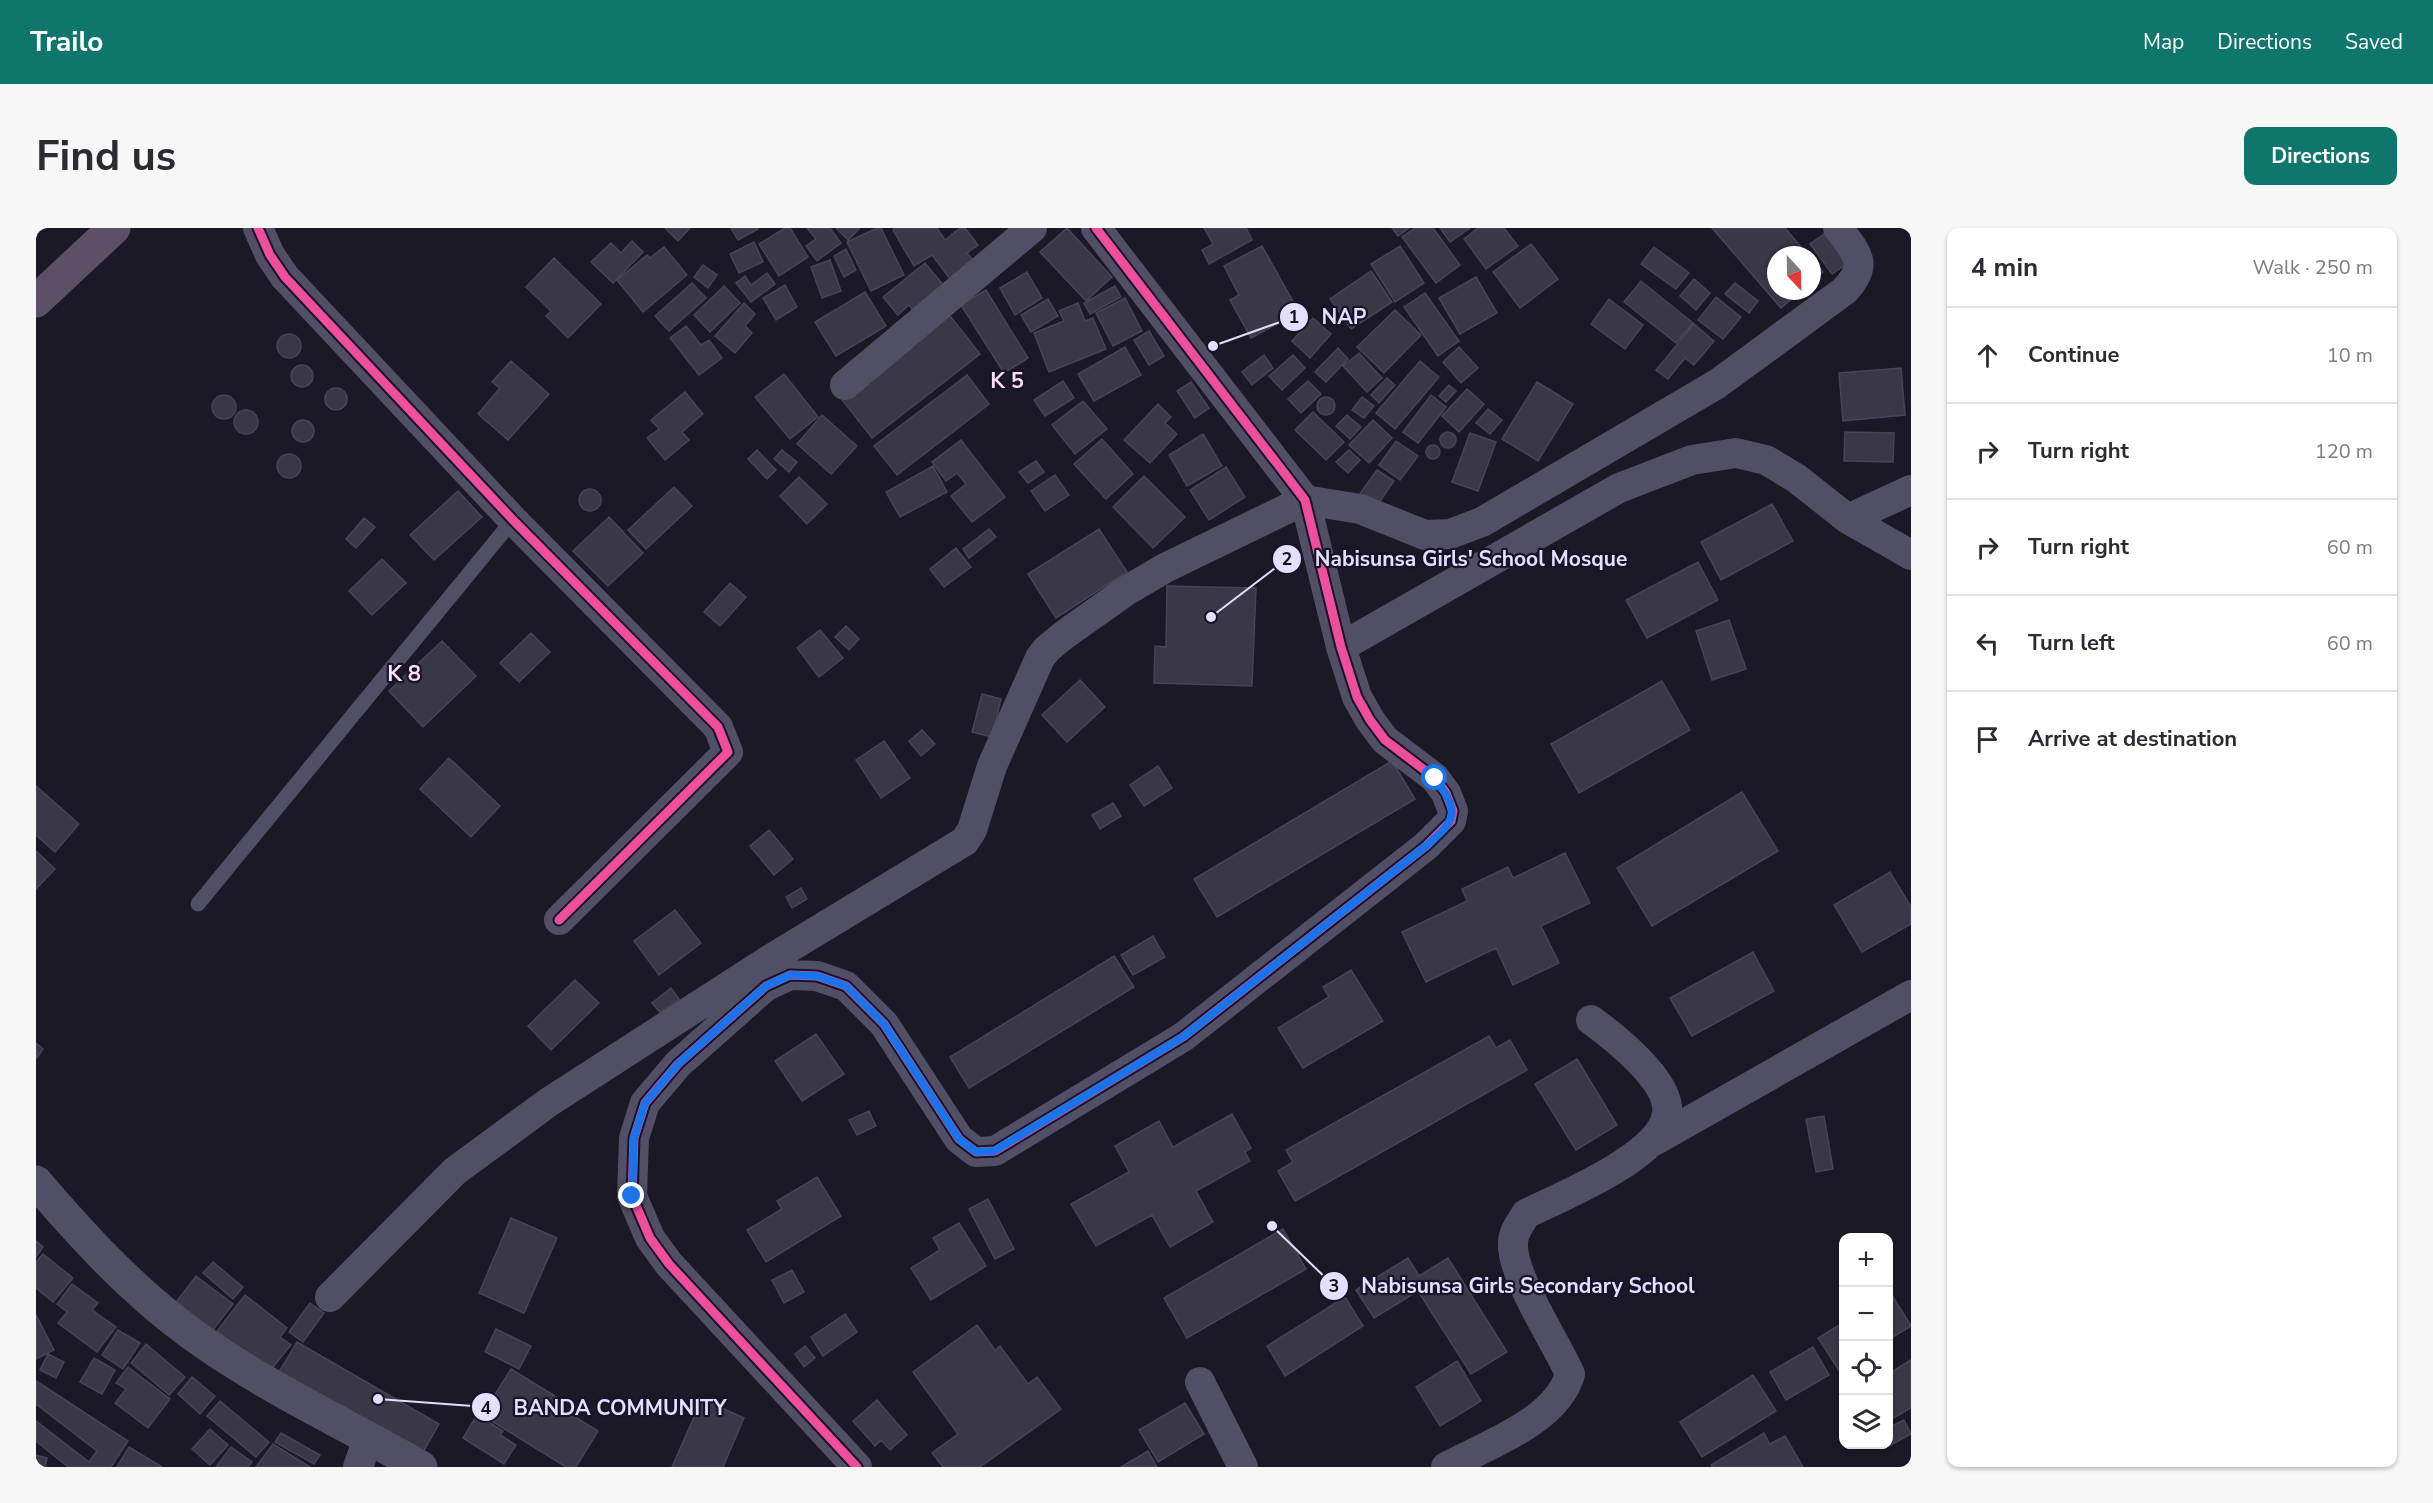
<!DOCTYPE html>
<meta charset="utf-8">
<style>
body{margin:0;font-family:"Nunito Sans",sans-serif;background:#f7f7f7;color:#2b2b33}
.controls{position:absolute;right:18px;bottom:18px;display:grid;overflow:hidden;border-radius:12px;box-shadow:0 2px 4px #0004}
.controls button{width:54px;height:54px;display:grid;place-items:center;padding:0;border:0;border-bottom:2px solid #e1e1e2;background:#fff;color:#2b2b33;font:30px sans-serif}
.compass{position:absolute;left:1731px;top:18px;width:54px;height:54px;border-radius:50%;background:#fff;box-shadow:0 2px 4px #0004;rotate:158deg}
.stop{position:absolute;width:18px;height:18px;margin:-14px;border:4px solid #1a73e8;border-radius:50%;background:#fff}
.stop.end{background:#1a73e8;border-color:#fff;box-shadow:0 2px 6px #0008}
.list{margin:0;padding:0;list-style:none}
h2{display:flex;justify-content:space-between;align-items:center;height:78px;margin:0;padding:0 24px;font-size:26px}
h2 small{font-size:20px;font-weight:400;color:#7c7c81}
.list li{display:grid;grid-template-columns:39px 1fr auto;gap:18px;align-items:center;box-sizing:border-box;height:96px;padding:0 24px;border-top:2px solid #e1e1e2}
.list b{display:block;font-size:22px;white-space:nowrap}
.list em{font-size:20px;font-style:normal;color:#7c7c81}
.icon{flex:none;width:33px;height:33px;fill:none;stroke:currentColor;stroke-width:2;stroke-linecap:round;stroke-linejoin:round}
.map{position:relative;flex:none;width:1875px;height:1239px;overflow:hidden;border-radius:12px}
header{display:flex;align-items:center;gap:36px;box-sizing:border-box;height:84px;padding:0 30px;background:#0f766e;color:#fff}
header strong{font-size:28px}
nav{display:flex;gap:33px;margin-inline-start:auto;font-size:21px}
.intro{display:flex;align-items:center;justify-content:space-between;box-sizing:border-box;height:144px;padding:0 36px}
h1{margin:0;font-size:42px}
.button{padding:15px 27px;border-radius:12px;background:#0f766e;color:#fff;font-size:21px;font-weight:700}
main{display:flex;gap:36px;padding:0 36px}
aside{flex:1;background:#fff;border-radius:12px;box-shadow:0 2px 4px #0004}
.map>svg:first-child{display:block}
</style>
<header>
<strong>Trailo</strong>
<nav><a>Map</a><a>Directions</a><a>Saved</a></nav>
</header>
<div class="intro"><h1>Find us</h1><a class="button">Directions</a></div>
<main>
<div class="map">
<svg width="1875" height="1239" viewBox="0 0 1875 1239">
<rect width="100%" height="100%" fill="#1a1925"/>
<path fill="#3a3846" stroke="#484457" stroke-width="1.5" d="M629,0h25l-12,13z
M695,0h26l1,1 -20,11z
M749,0h5l18,29 -29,19 -20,-32z
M771,0h23l11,15 -24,18 -11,-15 10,-7z
M800,0h23v1l-11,11z
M841,0h4l23,47 -33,16 -24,-49z
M859,0h42l8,12 15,-12h5l13,17 -11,8 7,8 -24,18 -18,-24 -18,11 -21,-36z
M1031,0l45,49 -26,24 -46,-49z
M1168,0h42l6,12 -43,24 -7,-14 11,-6z
M1356,0h17l-11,8z
M1379,0h18l27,37 -24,18 -34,-46z
M1404,0h30l-20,14z
M1442,0h26l14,18 -32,23 -22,-30z
M1676,0h73l23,27h-32v36h25l-20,17z
M1791,4l21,31 -16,11 -22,-30z
M596,13l11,11 -30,31 -22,-21 20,-19 10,10z
M718,14l9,20 -24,11 -9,-19z
M1495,16l27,35 -38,29 -27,-36z
M1226,18l37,66 -48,26 -21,-38 9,-5 -15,-29z
M1364,18l24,37 -29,19 -24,-38z
M628,19l23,28 -44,37 -26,-32 30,-25 3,3z
M1618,19l35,26 -13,16 -35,-25z
M810,21l10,21 -12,7 -10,-21z
M518,30l47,46 -33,34 -22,-22 5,-5 -25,-24z
M1776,31l11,13 -11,10z
M794,32l11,31 -19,7 -11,-31z
M889,35l25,30 -31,25 -10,-13 -11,10 -15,-18z
M667,37l14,10 -9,13 -14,-11z
M1335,43l21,31 -41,27 -21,-30z
M991,44l15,26 -27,17 -15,-27z
M731,45l8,11 -24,18 -15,-19 9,-7 6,9z
M1440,49l21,36 -37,21 -21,-36z
M1658,51l16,14 -14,17 -16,-14z
M1605,53l52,42 -17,20 -52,-41z
M656,55l14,15 -37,33 -14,-15z
M1699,55l23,18 -9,12 -24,-19z
M749,57l12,22 -21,13 -13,-22z
M688,58l16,17 -30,29 -16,-17z
M1079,58l6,11 -31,17 -6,-11z
M950,62l42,68 -24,15 -43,-68z
M829,64l21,34 -50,30 -21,-34z
M1389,65l34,48 -21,15 -34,-49z
M1680,69l25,20 -18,22 -25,-19z
M1089,70l17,33 -29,15 -17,-33z
M1012,71l10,17 -27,16 -10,-17z
M1573,71l34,26 -18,24 -34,-25z
M708,75l11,11 -10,12 7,7 -17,20 -20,-17z
M1042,75l7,18 8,-3 13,31 -57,23 -15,-39 30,-12 -5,-10z
M1359,82l26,25 -37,38 -27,-26z
M911,84l33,42 -108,84 -33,-42z
M1277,90l18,16 -21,24 -18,-17z
M1658,96l20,17 -20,24 -9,-7 -17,21 -12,-9z
M650,98l15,19 8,-5 13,18 -23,17 -29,-37z
M1113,103l15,25 -15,9 -15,-25z
M241 118a12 12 0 1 1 24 0a12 12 0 1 1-24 0Z
M1089,119l16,28 -47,26 -16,-27z
M1423,119l19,21 -17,15 -18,-21z
M1302,120l10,11 -22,23 -11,-10z
M1323,125l23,25 -15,14 -24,-26z
M1228,127l9,13 -21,17 -10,-13z
M1257,127l12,13 -23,22 -13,-14z
M475,133l38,33 -41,46 -30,-26 22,-26 -8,-6z
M1384,133l19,16 -44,52 -19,-16z
M255 148a11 11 0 1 1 22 0a11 11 0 1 1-22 0Z
M1865,140l4,47 -62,6 -4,-48z
M748,146l34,43 -28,22 -35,-42z
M931,147l22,29 -92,71 -23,-29z
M1351,150l8,7 -16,18 -8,-8z
M1027,153l11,17 -29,18 -11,-16z
M1272,153l13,13 -20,19 -13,-14z
M1155,154l18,26 -14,10 -18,-27z
M1501,154l36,22 -35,57 -36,-22z
M1413,157l7,6 -10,11 -7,-6z
M289 171a11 11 0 1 1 22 0a11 11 0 1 1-22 0Z
M1431,161l17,15 -25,28 -17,-16z
M649,164l18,22 -21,18 7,8 -24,20 -18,-22 12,-9 -8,-9z
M1395,167l15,12 -28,36 -15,-11z
M176 179a12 12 0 1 1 24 0a12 12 0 1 1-24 0Z
M1326,169l12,9 -10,12 -12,-8z
M1281 178a9 9 0 1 1 18 0a9 9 0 1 1-18 0Z
M1047,173l24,28 -32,25 -23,-29z
M1122,176l13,13 -6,6 12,11 -27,29 -26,-23z
M1452,181l14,11 -12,14 -14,-11z
M198 194a12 12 0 1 1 24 0a12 12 0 1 1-24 0Z
M1277,184l31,30 -18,18 -31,-30z
M786,187l35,31 -26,28 -34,-30z
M1311,187l14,12 -11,12 -14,-13z
M256 203a11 11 0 1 1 22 0a11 11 0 1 1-22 0Z
M1337,192l19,18 -23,25 -20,-18z
M1809,204l49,1 -1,29 -49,-1z
M1404 212a8 8 0 1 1 16 0a8 8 0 1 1-16 0Z
M1434,205l26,9 -18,49 -26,-9z
M1167,206l19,32 -35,20 -18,-31z
M1066,211l31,35 -27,25 -32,-35z
M925,212l44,57 -33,25 -21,-26 15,-12 -9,-11 -11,8 -14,-19z
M1360,213l22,15 -18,24 -21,-15z
M1390 224a7 7 0 1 1 14 0a7 7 0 1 1-14 0Z
M721,222l19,20 -9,9 -19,-20z
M746,222l15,12 -8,10 -15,-13z
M1313,222l11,10 -12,13 -12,-11z
M241 238a12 12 0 1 1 24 0a12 12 0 1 1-24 0Z
M1000,233l8,11 -16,11 -9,-11z
M897,238l14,26 -47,25 -14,-25z
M1190,239l19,30 -36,23 -19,-30z
M1341,242l17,11 -18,26 -17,-12z
M1019,247l14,20 -24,16 -14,-20z
M1108,248l41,41 -32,31 -40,-41z
M763,249l28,27 -20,20 -27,-28z
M638,259l18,19 -46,43 -18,-19z
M543 272a11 11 0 1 1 22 0a11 11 0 1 1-22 0Z
M422,263l24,26 -48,43 -24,-25z
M1736,276l21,37 -72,39 -20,-38z
M573,289l34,36 -35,33 -35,-35z
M328,290l11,9 -19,21 -10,-9z
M953,301l7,8 -27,21 -6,-9z
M1063,301l28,43 -71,46 -28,-44z
M920,320l15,19 -27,20 -14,-18z
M346,331l24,24 -34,32 -23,-24z
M1662,334l20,38 -71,38 -21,-38z
M694,355l16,14 -26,29 -16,-14z
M1131,358l89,2 -4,98 -98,-3 1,-37 11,1z
M1693,392l17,49 -34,11 -16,-49z
M810,398l13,13 -10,11 -14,-13z
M784,402l23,28 -24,19 -22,-29z
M495,405l19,19 -31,30 -19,-19z
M406,413l34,35 -53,51 -34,-36z
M1044,452l25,27 -38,35 -25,-27z
M1626,453l28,49 -111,63 -28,-49z
M946,466l19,5 -9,38 -20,-5z
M886,502l13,14 -14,12 -12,-15z
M848,513l26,37 -29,20 -25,-38z
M413,530l51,48 -29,31 -51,-48z
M1356,533l23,38 -198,118 -23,-38z
M1122,538l14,22 -28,18 -14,-21z
M0,558l43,38 -24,28 -19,-17z
M1706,564l36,59 -126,75 -35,-58z
M1077,575l8,13 -21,13 -8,-14z
M733,602l24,29 -19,16 -24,-29z
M0,623l19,18 -19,20z
M1529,625l25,50 -49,23 18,37 -46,22 -17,-37 -70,34 -24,-50 65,-31 -5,-12 46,-22 5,11z
M1854,644l21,35v17l-49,28 -28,-47z
M765,660l6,11 -15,9 -6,-11z
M639,682l26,33 -42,32 -25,-34z
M1117,708l12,21 -32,18 -12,-20z
M1717,724l21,39 -82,45 -22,-38z
M1078,728l20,31 -165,101 -19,-31z
M1315,742l32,51 -80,47 -25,-40 51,-31 -6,-10z
M539,752l24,23 -48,47 -23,-24z
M635,760l8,11 -19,13 -8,-9z
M780,806l28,40 -42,27 -27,-40z
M1453,808l7,12 14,-8 17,30 -232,131 -17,-30 15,-9 -7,-12z
M0,815l7,6 -7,10z
M1541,831l40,66 -41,25 -41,-66z
M833,883l7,15 -19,9 -8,-15z
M1196,886l19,34 -6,4 5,9 -54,30 17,31 -43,25 -18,-32 -56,31 -25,-42 58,-32 -14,-26 44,-25 14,26z
M1788,888l9,53 -17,3 -10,-53z
M781,949l24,39 -75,46 -19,-32 35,-21 -5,-8z
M952,971l26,50 -19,10 -26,-50z
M475,990l46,20 -33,75 -45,-20z
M923,995l27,43 -55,34 -20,-32 29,-18 -7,-12z
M1247,1001l23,40 -119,69 -23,-40z
M0,1013l7,6 -7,10z
M7,1026l30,24 -20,24 -17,-14v-26z
M1372,1030l11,18 29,-18 59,94 -36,22 -53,-83 -44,27 -18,-28z
M177,1034l30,25 -10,12 -30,-26z
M756,1042l12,22 -20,11 -12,-23z
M160,1048l37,28 -20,26 -37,-28z
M36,1056l26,19 -6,7 24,17 -19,25 -39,-29 9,-11 -10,-8z
M1854,1064l21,34 -23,14v-47z
M209,1067l42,33 -7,9 11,8 -22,27 -52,-41z
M1309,1069l18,29 -78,50 -18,-30z
M274,1075l14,10 -21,29 -14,-10z
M809,1086l12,18 -34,24 -12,-19z
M0,1087l18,35 -18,9z
M1808,1094v48l-4,2 -22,-34z
M941,1097l18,25 5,-4 28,38 9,-7 24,32 -81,58h-37l-11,-14 26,-19 -45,-62z
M460,1101l35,17 -12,23 -34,-17z
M82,1102l22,13 -17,26 -21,-14z
M261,1114l142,82 -17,30 -143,-82z
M110,1116l39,33 -16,18 -38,-32z
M769,1118l10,12 -11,9 -9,-13z
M1777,1119l16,28 -43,25 -16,-28z
M12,1126l16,8 -8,16 -16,-8z
M58,1130l21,12 -13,24 -22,-12z
M1875,1132v48l-23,13v-47z
M1421,1133l24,40 -41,25 -24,-39z
M92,1139l42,32 -22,29 -33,-25 11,-14 -10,-6z
M475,1141l52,32 -4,6 39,24 -22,36h-10l-84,-52z
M1717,1147l23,36 -74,46 -22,-35z
M156,1149l23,19 -15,18 -22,-20z
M0,1153l92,60 -17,26h-43l-32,-26v-20l53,41 8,-11 -61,-47z
M666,1171l42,19 -21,49h-51z
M841,1172l30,35 -17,15 -9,-10 -6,6 -22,-25z
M184,1173l49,41 -13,15 -49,-41z
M1149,1175l19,31 -46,28 -19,-32z
M441,1187l26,16 -3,4 16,10 -12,19 -41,-26z
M1868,1192l7,14 -22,12 -1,-18z
M174,1201l18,16 -18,20 -18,-16z
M245,1205l39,22 -6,9 -39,-22z
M1728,1205l6,11 15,-8 18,31h-91l-1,-2z
M237,1216l37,23h-54z
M93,1219l33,20h-45z
M195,1219l21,15 -4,5h-32z
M1112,1223l9,16h-36z
M0,1227l11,3 -2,9h-9z"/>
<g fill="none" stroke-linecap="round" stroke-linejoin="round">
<path stroke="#504f65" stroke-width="15" d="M162,676l315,-384"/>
<path stroke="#504f65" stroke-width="30" d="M222,0l12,27 15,22 228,243 205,207 10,25 -169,168
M809,157l187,-157
M1812,291l63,36
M1305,419l278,-159 73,-28 44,-7 30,7 30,18 52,41 63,-29
M1618,913l257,-146
M294,1069l125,-126 94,-69 220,-142 196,-119 7,-11 20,-64 48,-108 7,-9 17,-14 62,-44 39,-23 140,-68 55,9 65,26 25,-1 32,-12 235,-138 127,-93c26,-27 13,-37 -6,-63
M1164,1154l43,85
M322,1239l11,-30
M821,1239l-188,-203 -19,-26 -18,-42 2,-58 11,-35 33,-39 88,-78 24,-11 27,1 29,10 38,38 75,115 17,13 19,-1 188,-114 243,-191 25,-25 2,-10 -7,-18 -11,-15 -50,-38 -15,-20 -13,-23 -16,-50 -36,-147 -209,-272
M1410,1239c41,-22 111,-46 124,-93 -14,-32 -59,-99 -57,-131 0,-11 7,-19 13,-29 36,-18 137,-58 141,-101 4,-32 -53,-76 -76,-93"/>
<path stroke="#504f65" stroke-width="33" d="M0,954c47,55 95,107 153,150 72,53 155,91 232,135"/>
<path stroke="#5c5067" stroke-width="33" d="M0,73l78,-73"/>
<g stroke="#17132b" stroke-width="13">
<path id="cycleway" d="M222,0l12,27 15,22 228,243 205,207 10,25 -169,168
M821,1239l-188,-203 -19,-26 -18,-42 2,-58 11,-35 33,-39 88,-78 24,-11 27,1 29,10 38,38 75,115 17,13 19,-1 188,-114 243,-191 25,-25 2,-10 -7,-18 -11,-15 -50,-38 -15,-20 -13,-23 -16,-50 -36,-147 -209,-272"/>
</g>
<use href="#cycleway" stroke="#ef4d9e" stroke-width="9"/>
</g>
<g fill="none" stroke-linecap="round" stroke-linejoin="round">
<path stroke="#1a73e8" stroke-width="8" d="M596,968l2,-58 11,-35 33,-39 88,-78 24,-11 27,1 29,10 38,38 75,115 17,13 18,-1 189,-114 243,-191c31,-27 34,-33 9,-68"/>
</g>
<g text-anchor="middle" stroke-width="4.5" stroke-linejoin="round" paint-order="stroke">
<g font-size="22" font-weight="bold" fill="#fde1f3" stroke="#17132b">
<text x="971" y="160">K 5</text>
<text x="368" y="453">K 8</text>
</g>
</g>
<path fill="none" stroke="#e3dffd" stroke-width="2" d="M1177 118L1258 89M1175 389L1251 331M1236 998L1298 1058M342 1171L450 1179"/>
<g fill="#e3dffd" stroke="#17132b" stroke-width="2">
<circle cx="1177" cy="118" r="6"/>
<circle cx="1175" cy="389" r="6"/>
<circle cx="1236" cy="998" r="6"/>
<circle cx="342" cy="1171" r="6"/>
<circle cx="1258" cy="89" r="15"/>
<circle cx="1251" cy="331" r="15"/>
<circle cx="1298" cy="1058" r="15"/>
<circle cx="450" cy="1179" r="15"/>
</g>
<g font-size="18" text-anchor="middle" font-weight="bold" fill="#111">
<text x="1258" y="95">1</text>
<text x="1251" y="337">2</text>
<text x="1298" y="1064">3</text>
<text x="450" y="1186">4</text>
</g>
<g font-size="21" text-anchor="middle" font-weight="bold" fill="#e3dffd" stroke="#17132b" stroke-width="4.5" stroke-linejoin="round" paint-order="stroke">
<text x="1308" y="96">NAP</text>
<text x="1435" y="338">Nabisunsa Girls' School Mosque</text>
<text x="1492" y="1065">Nabisunsa Girls Secondary School</text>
<text x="584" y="1187">BANDA COMMUNITY</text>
</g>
</svg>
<div class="controls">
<button>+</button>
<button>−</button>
<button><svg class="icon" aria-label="locate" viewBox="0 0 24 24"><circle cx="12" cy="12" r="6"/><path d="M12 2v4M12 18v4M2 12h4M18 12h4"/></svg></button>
<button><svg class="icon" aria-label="layers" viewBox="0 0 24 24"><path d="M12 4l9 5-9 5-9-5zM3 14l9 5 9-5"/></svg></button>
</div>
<svg class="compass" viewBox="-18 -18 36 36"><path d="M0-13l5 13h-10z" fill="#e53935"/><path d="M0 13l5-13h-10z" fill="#7c7c81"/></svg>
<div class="stop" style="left:1399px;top:550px"></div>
<div class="stop end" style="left:596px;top:968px"></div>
</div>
<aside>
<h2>4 min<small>Walk · 250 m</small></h2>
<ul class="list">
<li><svg class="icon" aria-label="ahead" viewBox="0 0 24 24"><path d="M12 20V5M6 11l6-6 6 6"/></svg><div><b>Continue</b></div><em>10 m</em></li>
<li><svg class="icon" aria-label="right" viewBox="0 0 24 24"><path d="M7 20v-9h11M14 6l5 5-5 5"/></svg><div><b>Turn right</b></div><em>120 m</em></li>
<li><svg class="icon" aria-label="right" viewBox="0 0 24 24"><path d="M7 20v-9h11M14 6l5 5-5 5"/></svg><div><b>Turn right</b></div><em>60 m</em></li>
<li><svg class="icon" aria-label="left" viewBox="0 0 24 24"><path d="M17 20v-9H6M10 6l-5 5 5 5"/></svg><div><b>Turn left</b></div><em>60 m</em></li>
<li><svg class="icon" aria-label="arrive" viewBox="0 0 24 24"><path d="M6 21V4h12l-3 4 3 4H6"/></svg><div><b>Arrive at destination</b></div></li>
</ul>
</aside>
</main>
